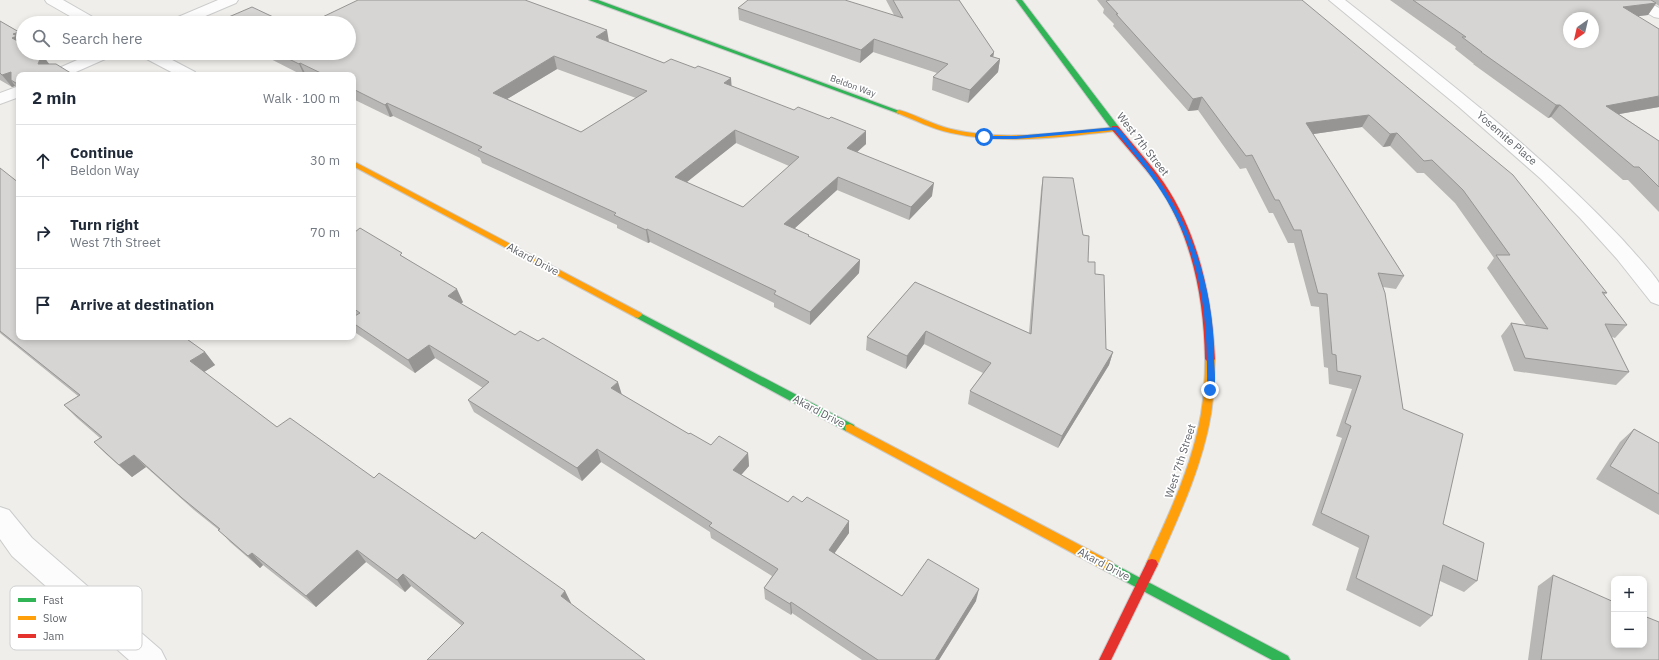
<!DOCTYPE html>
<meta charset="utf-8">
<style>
body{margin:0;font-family:"IBM Plex Sans",sans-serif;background:#f6f6f7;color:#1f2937}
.controls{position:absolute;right:12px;bottom:12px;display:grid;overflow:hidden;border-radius:8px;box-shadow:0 2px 6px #0003}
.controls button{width:36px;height:36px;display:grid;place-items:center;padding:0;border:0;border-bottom:1px solid #e0e1e3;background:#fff;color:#1f2937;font:20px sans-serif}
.compass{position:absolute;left:1563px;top:12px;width:36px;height:36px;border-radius:50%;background:#fff;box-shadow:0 2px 6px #0003;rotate:214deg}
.stop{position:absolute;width:12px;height:12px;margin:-9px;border:3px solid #1a73e8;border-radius:50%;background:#fff}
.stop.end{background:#1a73e8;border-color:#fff;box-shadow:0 1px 4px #0008}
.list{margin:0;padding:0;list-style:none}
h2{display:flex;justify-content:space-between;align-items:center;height:52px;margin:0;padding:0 16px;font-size:17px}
h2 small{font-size:13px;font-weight:400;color:#747a83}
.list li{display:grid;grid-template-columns:26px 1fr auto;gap:12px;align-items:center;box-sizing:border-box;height:72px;padding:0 16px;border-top:1px solid #e0e1e3}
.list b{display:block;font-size:15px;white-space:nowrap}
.list p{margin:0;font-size:13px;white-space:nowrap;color:#747a83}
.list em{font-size:13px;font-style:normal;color:#747a83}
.icon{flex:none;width:22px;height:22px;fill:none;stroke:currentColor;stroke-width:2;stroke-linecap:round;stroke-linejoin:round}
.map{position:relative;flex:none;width:1659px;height:660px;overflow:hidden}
.search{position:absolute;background:#fff;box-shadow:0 2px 6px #0003;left:16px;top:16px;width:340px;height:44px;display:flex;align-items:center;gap:10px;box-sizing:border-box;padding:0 14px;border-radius:22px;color:#747a83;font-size:15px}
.panel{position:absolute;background:#fff;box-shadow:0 2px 6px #0003;left:16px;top:72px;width:340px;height:268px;border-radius:8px}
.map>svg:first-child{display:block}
</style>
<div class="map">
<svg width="1659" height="660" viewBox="0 0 1659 660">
<rect width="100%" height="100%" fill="#efeeea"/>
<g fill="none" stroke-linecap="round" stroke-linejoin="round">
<g stroke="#cbcccc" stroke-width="2">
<path id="street" d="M45,0h18l35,20 3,3h-19l-35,-20z
M218,0h20l-2,3 -47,20h-21l3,-3z
M1329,0h16c96,76 193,150 277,239 6,7 35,38 37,44 0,6 0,15 0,22l-8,-3 -34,-43 -37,-41 -39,-39 -82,-72z
M1628,0h17l14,8v10l-5,-1 -24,-14z
M93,53h21l-2,3 -43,19h-21l2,-3z
M139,53h20l36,19 2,3h-20l-36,-19z
M19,86v11l-19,7v-11z
M0,507l9,3 23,28 129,112 5,10h-37l-117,-104 -12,-17z"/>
</g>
<g stroke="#cacacb" stroke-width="2">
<path id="fast" d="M589,0h9l304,112 -3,2 -2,-1z
M1016,0h6l96,126v4h-6z
M638,312l216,113 1,3 -1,3 -4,1 -4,-1 -211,-114 -1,-2z
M1108,561l180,95 2,4h-18l-168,-90 -2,-4 2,-4z"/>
</g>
<g stroke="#cacacb" stroke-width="2">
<path id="slow" d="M899,110c18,5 34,15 52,19 55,13 110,3 165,-2l4,2 -4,2c-55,6 -110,14 -165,2 -19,-4 -36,-13 -54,-20l-1,-1z
M353,161l288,152 1,2 -4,3 -3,-1 -282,-151z
M1210,356l3,1 2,2c-1,19 -1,37 -4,55 -9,54 -33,104 -55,154l-4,1 -4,-1 -2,-4c22,-48 46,-97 55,-150 3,-18 4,-37 4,-55l2,-2z
M850,424l262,138 2,4 -2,4 -4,1 -4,-1 -258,-139 -1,-3 1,-3z"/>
</g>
<g stroke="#cacacb" stroke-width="2">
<path id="jam" d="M1112,126h6c15,19 32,37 46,57 35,52 48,115 51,176l-2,2h-6l-2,-2c-1,-61 -13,-124 -48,-175 -14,-19 -30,-36 -45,-54z
M1152,559l4,1 2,4 -47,96h-12l49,-100z"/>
</g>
<use href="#street" fill="#fdfcfc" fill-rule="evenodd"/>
<use href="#fast" fill="#30b455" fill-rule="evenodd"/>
<use href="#slow" fill="#ff9f0a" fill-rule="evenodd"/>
<use href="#jam" fill="#e5322d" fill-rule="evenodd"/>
</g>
<path fill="#b8b7b5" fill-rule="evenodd" d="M886,0h73l35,52 -1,5 7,2 -2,13 -30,31 -36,-13 1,-13 4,-4 -64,-21 -13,11 -121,-43 -1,-12 156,7z
M1097,0h205l305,293 -3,2 23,30 -12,13 -3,-1 17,35 -13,13 -102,-14 -13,-35 10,-13 15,2 -39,-57 7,-10 -39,-55 -31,-30h-7l-27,-27 -7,1 -21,-20 -49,7 91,142 -8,13 -13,-2 20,122 40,115 34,57 -13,11 -24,-11 -8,35 -12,11 -74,-37 13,-42 -47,-23 30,-87 -6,-2 16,-47 -23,-5 -1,-16 -4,-1 -5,-60 -8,-1 -17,-63h-6l-15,-30h-4l-23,-45 -6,1 -42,-59 -10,1 -75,-85 1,-2 -11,-11 1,-4z
M1390,0h269v6l-3,-2 -8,11 -10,1 21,91 -40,7 40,27v71l-31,-32h-5l-72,-63 -3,1 -75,-54h1l-19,-15 1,-2z
M0,21l19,11 4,5v16l-4,22v16l-4,-5 -3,1 -12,-7z
M609,42l55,21 31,5 36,10v8l135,58 -9,8 75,44 -23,24 -72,-30 -42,38 15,9 50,23 -1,13 -49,52 -36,-18v-4l-124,-61 -2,1 -31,-15v-3l-135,-62 -2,-5 -87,-42 -3,1 -37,-18v-24h-51l-43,-22h90zM557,69l79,29 -55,34 -74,-33zM736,143l53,23 -46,41 -57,-25z
M0,168l19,169 186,15 10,13 -11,7 73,55 97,51 191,113 6,12 -110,22 -50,-39 -6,6 -39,-30 -50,45 -53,-42 -3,3 -30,-26 -11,-12 -25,-20 -48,-43 -14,10 -25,-22 -13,-13 6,-4 -23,-20 -13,-13 14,-9 -78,-63z
M1043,177l52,97 11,75 7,3 -4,13 -51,83 -90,-44 2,-13 13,-18 -59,-29 -18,25 -40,-19 1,-13 48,-55 114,51 12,-143z
M353,230l51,27 59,45 -2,2 54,31 106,59 68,40 22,11 37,8 1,13 -8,9 47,27h14l47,19v12l-15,20 68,43 74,5 -37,59h-77l-70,-47 -1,2 -26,-16 -1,-11 8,-12 -61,-38 -1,-6 -109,-70 -19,19 -108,-69 -6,-12 15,-12 -48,-30 -20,15 -59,-40 -3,-6v-10h1l-1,-1z
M1634,429l25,14v72l-63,-36 24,-37z
M1553,575l106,85h-131l10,-74z"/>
<path fill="#969594" d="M1656,3l-8,12 -33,4 8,-12z
M607,30l2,12 -13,-5z
M19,32l4,5v12l-11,-11 1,-4z
M874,39l-1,13 -13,11 1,-13z
M994,52l-2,12 -2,-8z
M554,56l3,13 -60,36 -4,-12z
M44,57l9,12 -15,-5 2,-5z
M1000,59l-2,13 -30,31 2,-13z
M300,63l6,12h-2l-5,-11z
M11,72v8l4,6 -3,1 -10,-12z
M731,78l1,13 -8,-8z
M1659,96v11l-62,11 9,-12z
M1202,97l-4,13 -10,1 5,-12z
M387,103l6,13 -3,1 -5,-12z
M1556,105h4l-9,12 -3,1z
M1369,115l-7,12 -62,9 6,-13z
M735,130l1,13 -59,47 -2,-13z
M866,131v13l-19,17v-13z
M1397,133l-7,13 -7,1 7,-13z
M838,177l-1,13 -52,47 -1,-13z
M934,183l-2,13 -23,24 2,-13z
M647,229l3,13 -2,1 -2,-13z
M860,260l-1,13 -49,52v-13z
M457,289l6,13 -9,7 -6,-13z
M926,331l-2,13 -18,25 1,-13z
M429,345l6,13 -20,15 -7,-13z
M205,352l10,13 -14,9 -11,-13z
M1113,352l-4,13 -51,83 4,-12z
M618,382l4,13 -11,-7z
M597,449l4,13 -19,19 -5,-13z
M748,453l1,13 -15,17 -1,-13z
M134,455l12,12 -14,10 -13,-12z
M849,521v12l-20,28v-11z
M357,550l9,12 -50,45 -10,-11z
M252,553l11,12 -3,3 -12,-12z
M403,574l8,12 -6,6 -8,-12z
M979,589l-3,12 -37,59h-4z
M565,591l6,12 -5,5 -5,-12z
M791,602l1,11 -1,2 -1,-11z"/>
<path fill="#d6d5d3" stroke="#969594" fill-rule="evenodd" d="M358,0h167l82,30 -11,7 68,26 7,-4 24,9 3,-2 33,12 -7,5 70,27 4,-3 31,12 2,-2 35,14 -19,17 87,35 -23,24 -73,-30 -54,47 25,11 -1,1 52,24 -50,52 -36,-18 2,-3 -129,-62 -1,1 -32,-15 2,-2 -138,-63 4,-3 -95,-44 -2,2 -32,-16v-14h-28l-25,-12 -1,1 -22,-11h72v-30h-39zM554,56l93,35 -66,41 -88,-39zM735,130l64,27 -56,50 -68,-30z
M748,0h97l58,18 -10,-18h66l35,52 -4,4 10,3 -30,31 -37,-13 15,-13 -74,-25 -13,11 -123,-42z
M1110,0h192l211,175 94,118 -5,-1 25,33 -22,-1 24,48 -104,-14 -14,-35 37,6 -52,-74h14l-47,-65 -31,-30 -8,1 -27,-28 -7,1 -21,-19 -63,8 98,153 -26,-3 7,20 18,116 60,25 -20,90 41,19 -7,38 -34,-16 -11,51 -76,-38 13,-42 -48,-23 30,-87 -6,-3 16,-47 -24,-5 -1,-16 -4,-1 -5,-60 -9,-1 -17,-63h-7l-15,-30h-4l-23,-45 -6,1 -44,-59 -9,2 -77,-85h2l-12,-13z
M1413,0h238l5,3 -33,4 36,22v67l-53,10 53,35v46l-20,-20h-5l-74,-62h-4l-75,-53h1l-20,-15h4zM1569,18h24v24h-24z
M252,7l34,16h-68l-1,-1z
M0,21l19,11 -6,2 4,2 -5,2 11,6v9h15l6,4 -4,2 -2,5h18l18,11h-55v10l-8,-5v-8l-9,3 -2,-2z
M0,168l19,15v154h165l21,15 -15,9 87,66 13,-9 84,60 5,-5 96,66 7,-7 83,59 -4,5 84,64h-218l37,-37 -61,-49 -6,6 -40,-30 -51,46 -54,-43 -4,3 -30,-26 2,-1 -38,-31 -48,-43 -15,10 -25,-23 8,-5 -38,-32 16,-10 -80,-64z
M1043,177l30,1 10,57 6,1 -1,26h7v12l9,1 2,74 7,3 -51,84 -92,-45 21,-28 -65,-32 -19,25 -40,-19 48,-55 116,52z
M360,228l42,25 -2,2 57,34 -9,7 67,39 5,-4 18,10 5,-3 75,44 -7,6 78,46 1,-1 21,12 8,-9 29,17 -15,17 55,32 5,-6 9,6 5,-5 42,24 -20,29 73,46 26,-37 51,30 -44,71h-57l-87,-58 -1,2 -26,-16 14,-19 -69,-43 3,-3 -115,-74 -20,19 -109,-68 21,-18 -60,-37 -21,15 -55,-37v-6l7,-4 -7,-5v-78l2,2z
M1634,429l25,14v51l-49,-28z
M1553,575l61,27v43h30v-29l15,6v38h-118z"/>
<path fill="#1a73e8" d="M1116,127c7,4 14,16 20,23 49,58 78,129 78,206 0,11 3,26 -1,36l-3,1 -3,-3c1,-73 -5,-136 -46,-199 -14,-22 -30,-41 -47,-61l-98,9h-32l-3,-2 3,-1h32z"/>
<g text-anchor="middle" stroke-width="3.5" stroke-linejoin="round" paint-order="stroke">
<g font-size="9" fill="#5f6368" stroke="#fff">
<text transform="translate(853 86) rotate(20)" y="3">Beldon Way</text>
</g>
<g font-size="11" fill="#5f6368" stroke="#fff">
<text transform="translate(1507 138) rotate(41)" y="4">Yosemite Place</text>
<text transform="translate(1143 144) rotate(52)" y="4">West 7th Street</text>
<text transform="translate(533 259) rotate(28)" y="4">Akard Drive</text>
<text transform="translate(819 411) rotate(28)" y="4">Akard Drive</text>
<text transform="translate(1180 461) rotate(-72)" y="4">West 7th Street</text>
<text transform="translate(1104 564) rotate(28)" y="4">Akard Drive</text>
</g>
</g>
<rect x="10" y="586" width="132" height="64" rx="6" fill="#fff" stroke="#cfd0d2" stroke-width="1"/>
<rect x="18" y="598" width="18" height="4" fill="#30b455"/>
<rect x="18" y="616" width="18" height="4" fill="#ff9f0a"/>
<rect x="18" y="634" width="18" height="4" fill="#e5322d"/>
<g font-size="11" fill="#5f6368">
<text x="43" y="604">Fast</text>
<text x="43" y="622">Slow</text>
<text x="43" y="640">Jam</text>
</g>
</svg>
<div class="controls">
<button>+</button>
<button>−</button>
</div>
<svg class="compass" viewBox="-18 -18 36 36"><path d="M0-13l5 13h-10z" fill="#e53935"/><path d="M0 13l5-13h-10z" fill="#747a83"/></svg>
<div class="stop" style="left:984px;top:137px"></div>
<div class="stop end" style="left:1210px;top:390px"></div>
<div class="search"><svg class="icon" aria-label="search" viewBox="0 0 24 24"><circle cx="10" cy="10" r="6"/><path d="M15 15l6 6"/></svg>Search here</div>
<section class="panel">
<h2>2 min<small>Walk · 100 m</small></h2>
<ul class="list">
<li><svg class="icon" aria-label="ahead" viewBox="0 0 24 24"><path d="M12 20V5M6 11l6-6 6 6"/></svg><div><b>Continue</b><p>Beldon Way</p></div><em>30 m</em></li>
<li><svg class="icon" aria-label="right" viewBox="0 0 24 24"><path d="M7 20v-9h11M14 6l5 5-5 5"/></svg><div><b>Turn right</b><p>West 7th Street</p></div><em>70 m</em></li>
<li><svg class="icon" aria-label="arrive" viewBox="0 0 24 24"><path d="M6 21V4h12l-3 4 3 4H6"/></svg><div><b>Arrive at destination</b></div></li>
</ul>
</section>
</div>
